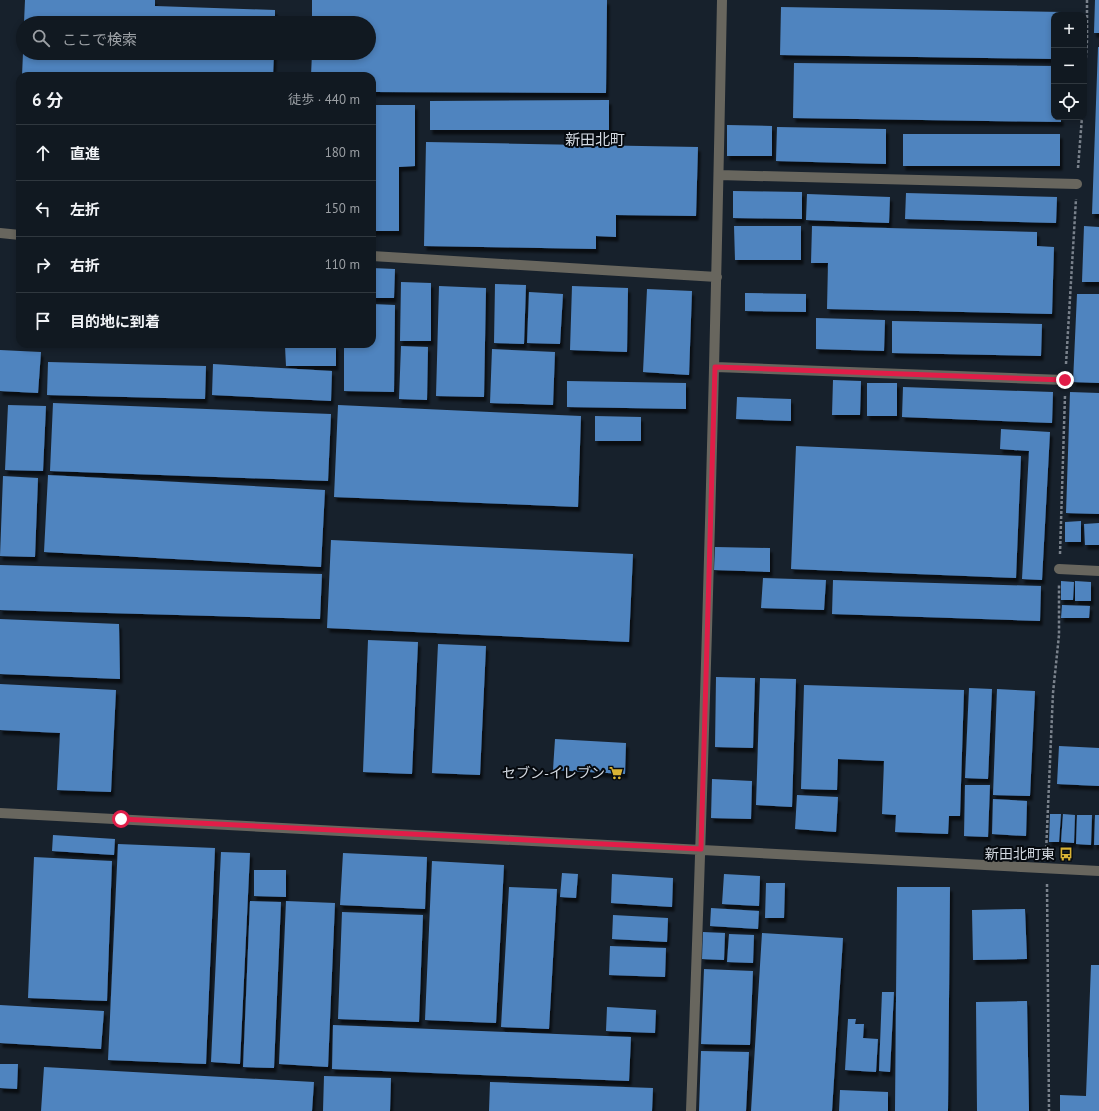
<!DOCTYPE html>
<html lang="ja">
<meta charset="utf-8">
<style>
body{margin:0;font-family:"PT Sans","Noto Sans JP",sans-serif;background:#1a222a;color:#f1f3f6}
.controls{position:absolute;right:12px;top:12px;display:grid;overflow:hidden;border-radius:8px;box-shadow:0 2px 6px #0003}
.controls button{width:36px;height:36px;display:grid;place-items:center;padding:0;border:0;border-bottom:1px solid #30383f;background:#111921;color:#f1f3f6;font:20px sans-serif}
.stop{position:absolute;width:12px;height:12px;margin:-9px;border:3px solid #e11d48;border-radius:50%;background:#fff}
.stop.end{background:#e11d48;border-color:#fff;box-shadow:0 1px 4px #0008}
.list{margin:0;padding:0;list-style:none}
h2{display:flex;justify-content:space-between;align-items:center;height:52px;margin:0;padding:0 16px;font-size:17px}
h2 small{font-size:13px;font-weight:400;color:#9ca0a5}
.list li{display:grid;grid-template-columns:26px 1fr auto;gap:12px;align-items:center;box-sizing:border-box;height:56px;padding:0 16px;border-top:1px solid #30383f}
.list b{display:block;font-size:15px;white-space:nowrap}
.list em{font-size:13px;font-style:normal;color:#9ca0a5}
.icon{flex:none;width:22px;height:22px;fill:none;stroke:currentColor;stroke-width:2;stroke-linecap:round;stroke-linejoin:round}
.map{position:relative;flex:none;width:1099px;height:1111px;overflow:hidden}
.search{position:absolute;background:#111921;box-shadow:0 2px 6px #0003;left:16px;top:16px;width:360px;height:44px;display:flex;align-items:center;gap:10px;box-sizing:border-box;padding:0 14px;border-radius:22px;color:#9ca0a5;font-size:15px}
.panel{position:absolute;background:#111921;box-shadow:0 2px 6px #0003;left:16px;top:72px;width:360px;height:276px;border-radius:12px}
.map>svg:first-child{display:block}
</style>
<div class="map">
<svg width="1099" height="1111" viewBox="0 0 1099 1111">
<defs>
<filter id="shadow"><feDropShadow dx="2.5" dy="4.5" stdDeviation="1" flood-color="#0009"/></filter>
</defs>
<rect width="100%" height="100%" fill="#17212c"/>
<path fill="#5084bf" filter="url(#shadow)" d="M25,0h130v6l120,4v13h-251z
M312,0h295l-1,93 -234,-1v-16h-61l1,-23h57v-30h-57z
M1095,0h4v33h-5z
M781,7l281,5v3h-8v44l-274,-4z
M1098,47h1v167h-7z
M23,53h251l-1,23h-251z
M794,63l260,3v51h7v5l-268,-4z
M609,100v30h-179v-29z
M372,105h43v61l-16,1v64h-27z
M727,125l45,1v30h-45z
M777,127l109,2v35l-110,-3z
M903,134h157v32h-157z
M426,142l272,5 -2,69 -80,-1v22l-20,-1v13l-172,-3z
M19,154h1v45h-3z
M733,191l69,1v27l-69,-1z
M906,193l151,4 -1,26 -151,-4z
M807,194l83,3 -1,26 -83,-3z
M734,226h67v34h-66z
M812,226l225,6v14l17,1 -2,67 -225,-5 1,-46h-17z
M1084,226l15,1v55h-17z
M372,268l23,1 -1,29h-22z
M401,282l30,1v58h-31z
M495,284l31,1 -2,59 -30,-1z
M439,286l47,2 -2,109 -48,-1z
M572,286l56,2 -1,64 -57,-2z
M647,289l45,2 -3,84 -46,-3z
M529,292l34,2 -3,50 -33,-1z
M745,293l61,1v18l-61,-1z
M1077,294h22v89l-26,-1z
M372,304l23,1 -1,87 -50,-1v-47h28z
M816,318l69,2 -1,31 -68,-2z
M892,321l150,3 -1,32 -149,-3z
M336,345v21h-50l-1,-20z
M401,346l27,1 -1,53 -28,-1z
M492,349l63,3 -2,53 -63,-2z
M0,350l41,2 -3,41 -38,-2z
M48,362l158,4 -1,33 -158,-4z
M213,364l119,7 -1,30 -119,-6z
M833,380l28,1 -1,34h-28z
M567,381l119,2v26l-119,-2z
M867,383h30v33h-30z
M903,387l150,5 -1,31 -150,-6z
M1070,392l29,1v121l-33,-1z
M737,397l54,2v22l-55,-2z
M53,403l278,11 -3,67 -278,-10z
M8,405l38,1 -3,65 -38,-1z
M338,405l243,11 -3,91 -244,-10z
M595,416l46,1v24h-46z
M1001,429l49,3 -8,148 -20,-1 7,-128 -29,-2z
M796,446l225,10 -5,122 -225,-9z
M48,475l277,15 -4,77 -277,-15z
M3,476l35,2 -3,79 -35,-1z
M1081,521v21h-16v-20z
M1099,523v22h-14l-1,-21z
M331,540l302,14 -4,88 -302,-14z
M715,547l55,1v24l-56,-2z
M0,565l322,9 -2,45 -320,-9z
M763,578l63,2 -2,30 -63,-2z
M833,580l208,6 -1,35 -208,-7z
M1061,581l13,1 -1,18h-12z
M1075,581l16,1v19h-16z
M1062,605l28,1 -1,12h-28z
M0,619l119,5 1,55 -120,-5z
M368,640l50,2 -6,132 -49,-2z
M438,644l48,2 -6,129 -48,-2z
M716,677l39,1 -2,70 -38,-1z
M760,678l36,1 -4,128 -36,-2z
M0,684l116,6 -5,102 -54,-2 3,-57 -60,-3z
M804,685l160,5 -4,126h-11l-1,18 -53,-2 1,-17 -14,-1 2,-53 -46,-2 -1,31 -36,-1z
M969,688l23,1 -4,90 -23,-1z
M997,689l38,2 -5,105 -37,-1z
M555,739l71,4 -1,31 -72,-4z
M1059,746l40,2v38l-42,-2z
M712,779l40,2 -1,38 -40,-1z
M965,785h25l-2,52 -24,-1z
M797,795l41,2 -2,35 -41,-3z
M993,799l34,2 -1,35 -34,-2z
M1050,814h11l-2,28h-10z
M1063,814l12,1 -1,28 -13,-1z
M1077,815h15l-1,30 -15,-1z
M1095,815h4v30h-5z
M53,835l62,4 -1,16 -62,-4z
M118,844l97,4 -9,216 -98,-4z
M221,852l29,1 -10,211 -29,-2z
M343,853l84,4 -2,52 -85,-4z
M34,857l78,4 -5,140 -79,-3z
M432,861l72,4 -8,158 -71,-3z
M254,870h32v27l-32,-1z
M562,873l16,1 -2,24 -16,-1z
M612,874l61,4 -1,29 -61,-4z
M724,874l36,2 -1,30 -37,-2z
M766,883h19l-1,35h-19z
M509,887l48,2 -8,140 -48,-2z
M897,887h53l-2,224h-53z
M250,901l31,1 -7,166 -31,-1z
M286,901l49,2 -7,164 -49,-3z
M711,908l48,3 -1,18 -48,-3z
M1025,909l2,50 -54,1 -1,-50z
M342,912l81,3 -4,107 -81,-3z
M613,915l55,3 -1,24 -55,-3z
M703,932l22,1 -1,27 -22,-1z
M762,933l81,5 -11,173h-81z
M729,934l25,1 -1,28 -26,-1z
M610,946l56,2 -1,29 -56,-2z
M1091,965h8v146h-39v-16l26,1z
M704,969l49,2 -3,74 -49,-1z
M882,992h12l-4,80 -11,-1z
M1027,1001l2,110h-52l-1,-109z
M0,1005l104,6 -3,38 -101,-6z
M607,1007l49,3 -1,23 -49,-2z
M848,1019h8l-1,5h9l-1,14 15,1 -2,33 -31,-2z
M333,1025l298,12 -2,44 -297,-12z
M701,1051l48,1 -3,59h-47z
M0,1064h18l-1,25 -17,-1z
M44,1067l270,15 -2,29h-271z
M324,1076l67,2 -1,33h-67z
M490,1082l163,6 -1,23h-163z
M840,1090l48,2v19h-49z"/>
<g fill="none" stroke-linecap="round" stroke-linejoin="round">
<path stroke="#7a828c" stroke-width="2.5" stroke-dasharray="3 2" stroke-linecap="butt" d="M1084,88l3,-48v-40
M1078,168l4,-51
M1066,364l10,-165
M1060,554l5,-159
M1046,853l7,-160 6,-58v-50
M1047,884l2,227"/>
<path stroke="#68665e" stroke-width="10" d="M719,175l358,9
M0,233l20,2
M372,256l345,21
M715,367l350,13
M1059,569l40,2
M0,813l1099,58
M691,1111c14,-370 24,-741 31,-1111"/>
</g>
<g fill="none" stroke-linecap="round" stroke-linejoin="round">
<path stroke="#e11d48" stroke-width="5" d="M121,819l580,30 14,-482 350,13"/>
</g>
<defs>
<g id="supermarket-bare" transform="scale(1.08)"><path d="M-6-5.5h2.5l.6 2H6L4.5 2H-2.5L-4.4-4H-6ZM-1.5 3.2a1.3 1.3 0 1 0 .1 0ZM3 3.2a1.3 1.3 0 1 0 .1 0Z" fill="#d9b334" stroke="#060a0f" stroke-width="2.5" paint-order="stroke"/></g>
<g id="bus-bare" transform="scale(1.08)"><path d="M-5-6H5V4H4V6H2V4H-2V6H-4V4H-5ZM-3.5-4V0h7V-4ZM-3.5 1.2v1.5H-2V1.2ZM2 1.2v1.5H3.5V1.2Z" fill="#d9b334" stroke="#060a0f" stroke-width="2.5" paint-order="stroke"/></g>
</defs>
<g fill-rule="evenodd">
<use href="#supermarket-bare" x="616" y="773"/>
<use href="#bus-bare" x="1066" y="854"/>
</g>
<g text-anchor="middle" stroke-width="4" stroke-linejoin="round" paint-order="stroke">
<g font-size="14" fill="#d3d9e1" stroke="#060a0f" text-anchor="end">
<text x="605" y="778">セブン-イレブン</text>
<text x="1055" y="859">新田北町東</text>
</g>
<g font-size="15" fill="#d3d9e1" stroke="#060a0f">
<text x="595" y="145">新田北町</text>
</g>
</g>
</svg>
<div class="controls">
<button>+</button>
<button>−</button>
<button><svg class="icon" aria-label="locate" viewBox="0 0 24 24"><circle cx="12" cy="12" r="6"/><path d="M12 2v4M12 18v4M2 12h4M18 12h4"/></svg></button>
</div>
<div class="stop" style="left:121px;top:819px"></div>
<div class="stop end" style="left:1065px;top:380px"></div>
<div class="search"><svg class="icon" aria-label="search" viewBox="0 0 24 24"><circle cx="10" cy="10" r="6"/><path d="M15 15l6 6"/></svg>ここで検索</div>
<section class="panel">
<h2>6 分<small>徒歩 · 440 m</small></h2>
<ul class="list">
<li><svg class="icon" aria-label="ahead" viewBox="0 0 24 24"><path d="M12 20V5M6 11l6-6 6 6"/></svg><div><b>直進</b></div><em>180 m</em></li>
<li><svg class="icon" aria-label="left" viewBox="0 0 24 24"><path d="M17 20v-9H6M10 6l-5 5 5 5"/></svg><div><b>左折</b></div><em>150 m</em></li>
<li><svg class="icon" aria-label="right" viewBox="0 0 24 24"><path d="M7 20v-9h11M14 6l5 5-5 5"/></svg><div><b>右折</b></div><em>110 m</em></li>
<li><svg class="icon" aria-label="arrive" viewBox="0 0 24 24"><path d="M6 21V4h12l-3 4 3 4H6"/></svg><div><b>目的地に到着</b></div></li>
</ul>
</section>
</div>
